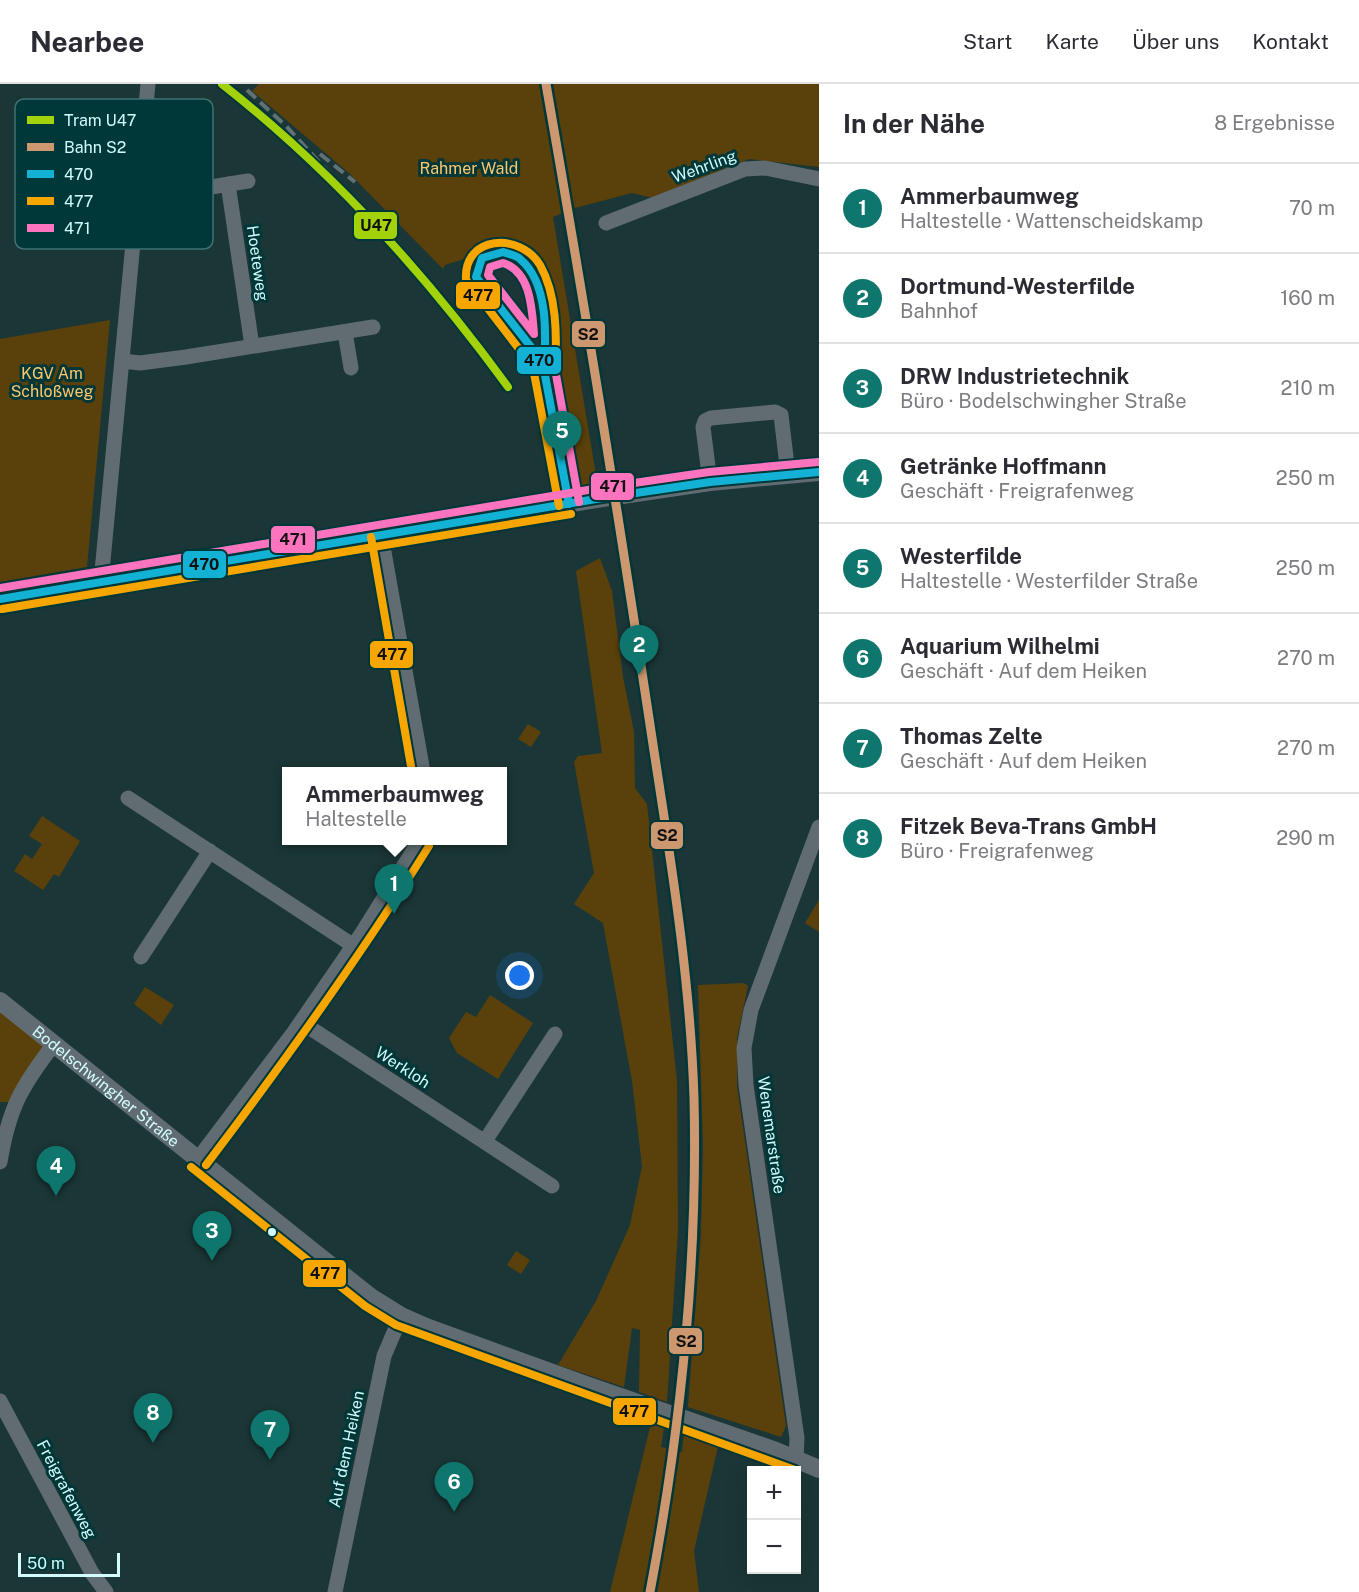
<!DOCTYPE html>
<html lang="de">
<meta charset="utf-8">
<style>
body{margin:0;font-family:"Public Sans",sans-serif;background:#f7f7f7;color:#2b2b33}
.controls{position:absolute;right:18px;bottom:18px;display:grid;overflow:hidden;border-radius:0px;box-shadow:0 6px 24px #0002}
.controls button{width:54px;height:54px;display:grid;place-items:center;padding:0;border:0;border-bottom:2px solid #e1e1e2;background:#fff;color:#2b2b33;font:30px sans-serif}
.scale{position:absolute;left:18px;bottom:15px;width:102px;box-sizing:border-box;padding-left:6px;border:3px solid #d1fbfc;border-top:0;font-size:16px;line-height:21px;white-space:nowrap;color:#d1fbfc;-webkit-text-stroke:4px #003738;paint-order:stroke}
.you{position:absolute;left:520px;top:892px;width:21px;height:21px;margin:-15px;border:4px solid #fff;border-radius:50%;background:#1a73e8;box-shadow:0 0 0 9px #1a73e833}
.badge{display:grid;place-items:center;width:39px;height:39px;border-radius:50%;background:#0f766e;color:#fff;font-size:20px;font-weight:700}
.pin{position:absolute;translate:-50% -50px;filter:drop-shadow(0 2px 3px #0008)}
.pin::after{content:'';position:absolute;top:32px;width:21px;height:18px;background:inherit;clip-path:polygon(0 0,100% 0,50% 100%)}
.popup{position:absolute;left:282px;top:683px;width:225px;height:78px;box-sizing:border-box;display:grid;place-content:center;border-radius:0px;background:#fff;filter:drop-shadow(0 2px 4px #0005);font-size:20px;white-space:nowrap;color:#7c7c81}
.popup b{font-size:22px;color:#2b2b33}
.popup::after{content:'';position:absolute;left:50%;top:100%;margin-left:-12px;border:12px solid transparent;border-top-color:#fff}
.list{margin:0;padding:0;list-style:none}
h2{display:flex;justify-content:space-between;align-items:center;height:78px;margin:0;padding:0 24px;font-size:26px}
h2 small{font-size:20px;font-weight:400;color:#7c7c81}
.list li{display:grid;grid-template-columns:39px 1fr auto;gap:18px;align-items:center;box-sizing:border-box;height:90px;padding:0 24px;border-top:2px solid #e1e1e2}
.list b{display:block;font-size:22px;white-space:nowrap}
.list p{margin:0;font-size:20px;white-space:nowrap;color:#7c7c81}
.list em{font-size:20px;font-style:normal;color:#7c7c81}
.map{position:relative;flex:none;width:819px;height:1508px;overflow:hidden}
header{display:flex;align-items:center;gap:36px;box-sizing:border-box;height:84px;padding:0 30px;background:#fff;border-bottom:2px solid #e1e1e2}
header strong{font-size:28px}
nav{display:flex;gap:33px;margin-inline-start:auto;font-size:21px}
main{display:flex}
aside{flex:1;background:#fff}
.map>svg:first-child{display:block}
</style>
<header>
<strong>Nearbee</strong>
<nav><a>Start</a><a>Karte</a><a>Über uns</a><a>Kontakt</a></nav>
</header>
<main>
<div class="map">
<svg width="819" height="1508" viewBox="0 0 819 1508">
<rect width="100%" height="100%" fill="#1b3636"/>
<path fill="#5a410b" d="M259,0h560v83l-70,-8 -96,39 -21,-5 -57,15 -22,9 44,264 -5,6 -8,3 -9,-6 -35,-207 -7,-17 -35,-12 -53,17 -2,4 -94,-96 -97,-82z
M110,236l-23,247 -87,15v-243z
M600,474l12,33 11,86 11,55 1,56 12,16 30,277 1,149 -11,172 -28,-10 1,-62 -8,-2 -8,59 -66,-22 38,-64 34,-76 12,-59 -10,-85 -29,-158 -29,-19 20,-31 -20,-111 4,-6 24,-3 -26,-182z
M528,640l13,8 -10,15 -13,-8z
M42,732l38,25 -21,36 -5,-3 -11,16 -29,-19 11,-17 7,5 10,-15 -13,-8z
M819,816v32l-14,-9z
M744,899l4,3 -11,52v48l49,340 -5,11 -93,-30 13,-173 2,-89 -5,-160z
M145,903l29,18 -13,20 -27,-21z
M490,911l43,28 -35,56 -41,-26 -8,-15 17,-26 10,5z
M0,917l54,43 -40,58h-14z
M516,1167l14,9 -9,14 -14,-9z
M651,1339l13,4 -3,20 21,5 2,-19 35,9 -25,109 5,41h-89z"/>
<g fill="none" stroke-linecap="round" stroke-linejoin="round">
<path stroke="#606c72" stroke-width="15" d="M228,100l24,162
M205,104l43,-7
M606,139l139,-54 20,-1 54,11
M345,248l6,36
M123,277l17,2 46,-6 187,-30
M710,398l-7,-55 2,-6 6,-3 64,-6 6,3 7,59
M381,451l42,237
M101,498l47,-498
M128,714l226,148
M141,873l69,-106
M301,938l251,164
M485,1057l70,-107
M198,1075l96,-127 68,-99 58,-93
M0,1078c9,-54 21,-75 54,-118
M0,1317l92,172 14,19
M796,1375l1,-21 -51,-353 -2,-37 7,-38 68,-183
M335,1508l49,-236 17,-40"/>
<g stroke="#606c72" stroke-width="18">
<path d="M0,515l602,-101 108,-16 109,-10"/>
<path id="s1" d="M0,917l320,256 52,41 29,18 25,11 157,57 193,67 43,18"/>
</g>
<path stroke="#617275" stroke-width="4" stroke-dasharray="12 6" stroke-linecap="butt" d="M247,6l39,36 69,75
M237,11l26,20
M320,70l35,28"/>
<g stroke="#003738" stroke-width="12">
<path id="bus-1" d="M503,168c5,2 13,3 17,7 29,24 26,77 24,111l-9,-18 -59,-75 6,-19z
M544,286l25,134
M0,515l602,-101 108,-16 109,-10"/>
</g>
<g stroke="#003738" stroke-width="12">
<path id="bus-2" d="M555,285c2,-33 2,-74 -15,-104 -20,-33 -77,-30 -74,15l60,78 8,15 25,133
M371,453l41,235
M2,525l569,-95
M206,1081c79,-104 154,-208 223,-319
M191,1083l174,139 31,19 399,145"/>
</g>
<g stroke="#003738" stroke-width="12">
<path id="bus-3" d="M503,179c28,9 29,46 31,71l-46,-59 2,-8z
M555,285l24,133
M0,504l600,-100 109,-16 109,-10"/>
</g>
<use href="#bus-1" stroke="#13b2d5" stroke-width="8"/>
<use href="#bus-2" stroke="#f7a600" stroke-width="8"/>
<use href="#bus-3" stroke="#fc73be" stroke-width="8"/>
<g stroke="#003738" stroke-width="14">
<path id="rail-1" d="M546,0c37,211 71,422 103,634 19,127 41,251 45,380 4,167 -13,330 -44,494"/>
</g>
<use href="#rail-1" stroke="#cd976f" stroke-width="9"/>
<g stroke="#003738" stroke-width="12">
<path id="tram-1" d="M222,0c111,87 203,189 286,303"/>
</g>
<use href="#tram-1" stroke="#a3d20b" stroke-width="8"/>
</g>
<circle fill="#d1fbfc" stroke="#003738" stroke-width="2" cx="272" cy="1148" r="5"/>
<g text-anchor="middle" stroke-width="6" stroke-linejoin="round" paint-order="stroke">
<g font-size="16" fill="#d1fbfc" stroke="#003738">
<text transform="translate(704 82) rotate(-20)" y="6">Wehrling</text>
<text transform="translate(258 179) rotate(82)" y="6">Hoeteweg</text>
<text transform="translate(403 983) rotate(33)" y="6">Werkloh</text>
<text dy="6" stroke="none"><textPath href="#s1" startOffset="136">Bodelschwingher Straße</textPath></text>
<text transform="translate(772 1051) rotate(82)" y="6">Wenemarstraße</text>
<text transform="translate(346 1365) rotate(-78)" y="6">Auf dem Heiken</text>
<text transform="translate(67 1405) rotate(62)" y="6">Freigrafenweg</text>
</g>
<g font-size="16" fill="#ffc66c" stroke="#003738">
<text x="469" y="90">Rahmer Wald</text>
<text x="52" y="295">KGV Am<tspan x="52" dy="18">Schloßweg</tspan></text>
</g>
</g>
<rect x="15" y="15" width="198" height="150" rx="9" fill="#003738" stroke="#3f7273" stroke-width="1.5"/>
<rect x="27" y="32" width="27" height="8" fill="#a3d20b"/>
<rect x="27" y="59" width="27" height="8" fill="#cd976f"/>
<rect x="27" y="86" width="27" height="8" fill="#13b2d5"/>
<rect x="27" y="113" width="27" height="8" fill="#f7a600"/>
<rect x="27" y="140" width="27" height="8" fill="#fc73be"/>
<g font-size="16" fill="#d1fbfc">
<text x="64" y="42">Tram U47</text>
<text x="64" y="69">Bahn S2</text>
<text x="64" y="96">470</text>
<text x="64" y="123">477</text>
<text x="64" y="150">471</text>
</g>
<g stroke="#003738" stroke-width="2">
<rect x="353" y="127" width="45" height="29" rx="6" fill="#a3d20b"/>
<rect x="455" y="197" width="46" height="29" rx="6" fill="#f7a600"/>
<rect x="571" y="236" width="35" height="28" rx="6" fill="#cd976f"/>
<rect x="516" y="262" width="46" height="29" rx="6" fill="#13b2d5"/>
<rect x="590" y="388" width="45" height="29" rx="6" fill="#fc73be"/>
<rect x="270" y="441" width="46" height="29" rx="6" fill="#fc73be"/>
<rect x="182" y="466" width="45" height="29" rx="6" fill="#13b2d5"/>
<rect x="369" y="556" width="45" height="29" rx="6" fill="#f7a600"/>
<rect x="650" y="737" width="34" height="29" rx="6" fill="#cd976f"/>
<rect x="302" y="1175" width="45" height="29" rx="6" fill="#f7a600"/>
<rect x="668" y="1243" width="35" height="28" rx="6" fill="#cd976f"/>
<rect x="612" y="1313" width="45" height="29" rx="6" fill="#f7a600"/>
</g>
<g font-size="16" text-anchor="middle" font-weight="bold" fill="#111">
<text x="376" y="147">U47</text>
<text x="478" y="217">477</text>
<text x="588" y="256">S2</text>
<text x="539" y="282">470</text>
<text x="613" y="408">471</text>
<text x="293" y="461">471</text>
<text x="204" y="486">470</text>
<text x="392" y="576">477</text>
<text x="667" y="757">S2</text>
<text x="325" y="1195">477</text>
<text x="686" y="1263">S2</text>
<text x="634" y="1333">477</text>
</g>
</svg>
<div class="controls">
<button>+</button>
<button>−</button>
</div>
<div class="scale">50 m</div>
<div class="you"></div>
<div class="pin badge" style="left:394px;top:830px">1</div>
<div class="popup"><b>Ammerbaumweg</b>Haltestelle</div>
<div class="pin badge" style="left:639px;top:591px">2</div>
<div class="pin badge" style="left:212px;top:1177px">3</div>
<div class="pin badge" style="left:56px;top:1112px">4</div>
<div class="pin badge" style="left:562px;top:377px">5</div>
<div class="pin badge" style="left:454px;top:1428px">6</div>
<div class="pin badge" style="left:270px;top:1376px">7</div>
<div class="pin badge" style="left:153px;top:1359px">8</div>
</div>
<aside>
<h2>In der Nähe<small>8 Ergebnisse</small></h2>
<ul class="list">
<li><span class="badge">1</span><div><b>Ammerbaumweg</b><p>Haltestelle · Wattenscheidskamp</p></div><em>70 m</em></li>
<li><span class="badge">2</span><div><b>Dortmund-Westerfilde</b><p>Bahnhof</p></div><em>160 m</em></li>
<li><span class="badge">3</span><div><b>DRW Industrietechnik</b><p>Büro · Bodelschwingher Straße</p></div><em>210 m</em></li>
<li><span class="badge">4</span><div><b>Getränke Hoffmann</b><p>Geschäft · Freigrafenweg</p></div><em>250 m</em></li>
<li><span class="badge">5</span><div><b>Westerfilde</b><p>Haltestelle · Westerfilder Straße</p></div><em>250 m</em></li>
<li><span class="badge">6</span><div><b>Aquarium Wilhelmi</b><p>Geschäft · Auf dem Heiken</p></div><em>270 m</em></li>
<li><span class="badge">7</span><div><b>Thomas Zelte</b><p>Geschäft · Auf dem Heiken</p></div><em>270 m</em></li>
<li><span class="badge">8</span><div><b>Fitzek Beva-Trans GmbH</b><p>Büro · Freigrafenweg</p></div><em>290 m</em></li>
</ul>
</aside>
</main>
